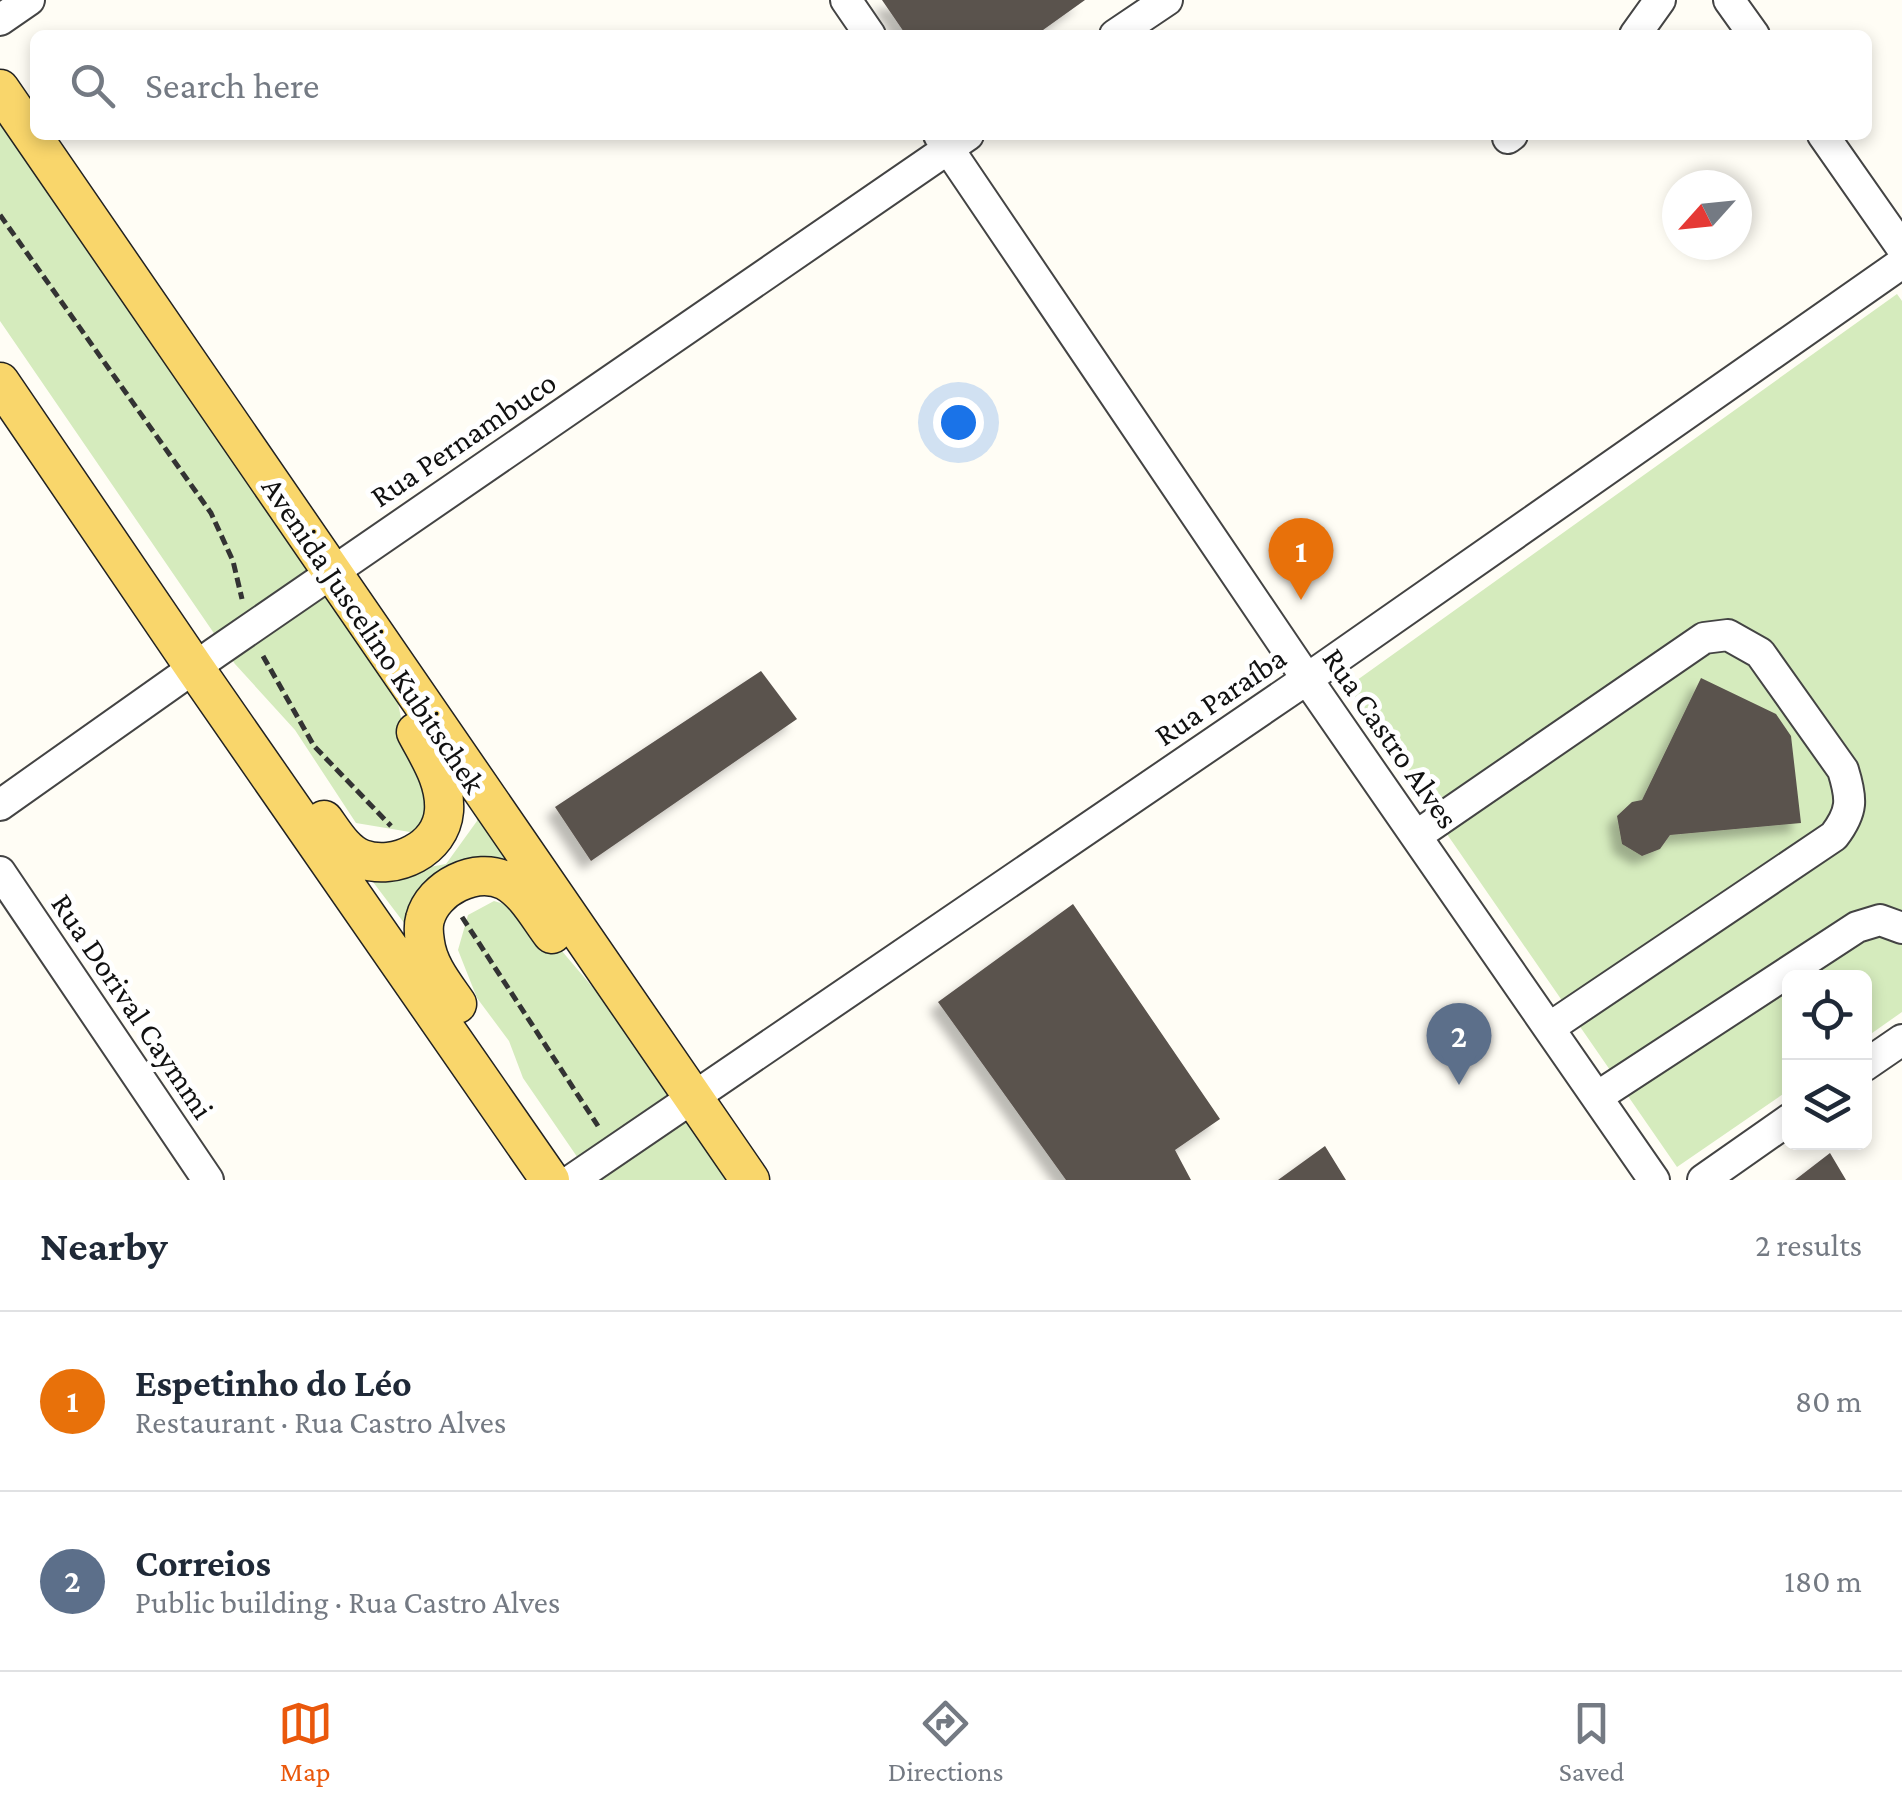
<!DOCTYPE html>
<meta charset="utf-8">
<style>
body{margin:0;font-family:"Crimson Pro",serif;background:#f6f6f7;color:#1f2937}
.controls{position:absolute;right:30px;bottom:30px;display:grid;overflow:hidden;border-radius:15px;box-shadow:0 5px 15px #0003}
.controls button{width:90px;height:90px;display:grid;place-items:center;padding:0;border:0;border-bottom:2px solid #e0e1e3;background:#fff;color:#1f2937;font:50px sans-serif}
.compass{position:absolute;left:1662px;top:170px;width:90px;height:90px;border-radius:50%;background:#fff;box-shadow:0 5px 15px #0003;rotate:243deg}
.you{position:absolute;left:958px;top:422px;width:35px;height:35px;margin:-25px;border:8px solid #fff;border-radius:50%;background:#1a73e8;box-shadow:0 0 0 15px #1a73e833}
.badge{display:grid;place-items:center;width:65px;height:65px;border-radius:50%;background:#ea580c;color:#fff;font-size:32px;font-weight:700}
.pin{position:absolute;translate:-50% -82px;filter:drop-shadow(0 2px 5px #0008)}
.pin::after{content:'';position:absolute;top:52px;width:35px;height:30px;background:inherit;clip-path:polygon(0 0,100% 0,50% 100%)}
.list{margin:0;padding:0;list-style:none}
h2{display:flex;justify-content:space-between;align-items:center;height:130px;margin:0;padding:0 40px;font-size:42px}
h2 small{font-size:32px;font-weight:400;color:#747a83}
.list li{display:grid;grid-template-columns:65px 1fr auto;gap:30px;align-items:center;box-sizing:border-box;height:180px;padding:0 40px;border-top:2px solid #e0e1e3}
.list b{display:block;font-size:38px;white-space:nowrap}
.list p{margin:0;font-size:32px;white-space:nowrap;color:#747a83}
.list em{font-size:32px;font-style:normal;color:#747a83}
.icon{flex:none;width:55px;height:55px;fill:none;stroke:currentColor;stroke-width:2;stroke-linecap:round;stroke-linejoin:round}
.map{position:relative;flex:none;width:1902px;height:1180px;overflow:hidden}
.search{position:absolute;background:#fff;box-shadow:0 5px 15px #0003;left:30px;right:30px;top:30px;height:110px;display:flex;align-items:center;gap:25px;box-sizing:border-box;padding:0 35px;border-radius:15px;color:#747a83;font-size:38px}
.sheet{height:490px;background:#fff}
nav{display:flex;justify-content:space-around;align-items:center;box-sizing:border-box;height:140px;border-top:2px solid #e0e1e3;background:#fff;font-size:28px;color:#747a83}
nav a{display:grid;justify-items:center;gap:5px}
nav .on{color:#ea580c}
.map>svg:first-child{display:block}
</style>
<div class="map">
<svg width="1902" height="1180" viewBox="0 0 1902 1180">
<defs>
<filter id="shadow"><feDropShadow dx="-9" dy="9" stdDeviation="5" flood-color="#0004"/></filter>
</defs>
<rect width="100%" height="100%" fill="#fffdf5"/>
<path fill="#d5ebbd" d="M0,113l395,576 9,43 29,67 -11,35 -66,-11 -61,-93 -60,-66 -235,-343z
M1897,294l5,7v711l-37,26 -1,-60h-74l-1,112 -112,77 -331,-479z
M476,803l45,60 -47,-3 -54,84 -50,-66 76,-14 31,-43z
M494,901l34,10 83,98 119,171h-137l-70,-102 -14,-37 -32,-43 -19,-48 10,-35z"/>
<path fill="#5a524d" filter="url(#shadow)" d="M882,0h203l-49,35h-130z
M761,671l36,48 -206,142 -36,-54z
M1701,678l75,36 15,22 10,87 -131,12 -10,14 -18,7 -20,-12 -5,-28 15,-14 10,-2z
M1073,904l147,215 -45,31 16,30h-125l-128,-178z
M1325,1146l21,34h-68z
M1830,1153l16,27h-51z"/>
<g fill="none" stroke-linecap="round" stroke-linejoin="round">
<g stroke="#444" stroke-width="34">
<path id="minor" d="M846,0l24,35
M1729,0l25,35
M0,20l29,-20
M1115,35l52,-35
M1635,35l25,-35
M939,135l368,544 347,501
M1823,135l79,113
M1508,138l4,-3
M0,805l215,-152 753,-518
M1416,836l288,-198 24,-3 32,18 83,117c9,29 10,41 -9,66l-285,192
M0,872l208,308
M1864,1066l38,-26
M1597,1097l260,-170 23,-7 22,8
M572,1180l735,-501 595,-416
M1703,1180l87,-61"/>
</g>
<g stroke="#222" stroke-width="41">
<path id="major" d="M0,89l750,1091
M0,382l194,285 356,513
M324,820c10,14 21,33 38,39 33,12 79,-10 82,-48 2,-30 -15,-54 -28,-79
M457,1004c-13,-19 -29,-38 -32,-62 -1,-6 -2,-16 0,-23 8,-31 51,-53 81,-38 20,11 33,36 46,53"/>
</g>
<path stroke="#333" stroke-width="5" stroke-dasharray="10 5" stroke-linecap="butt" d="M0,215l211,298 22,48 9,38
M263,656l51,90 77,80
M462,917l136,209"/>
<use href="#minor" stroke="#fff" stroke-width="30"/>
<use href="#major" stroke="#f9d66b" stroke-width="38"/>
</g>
<g text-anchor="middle" stroke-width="10" stroke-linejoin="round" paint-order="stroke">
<g font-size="32" fill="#111" stroke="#fff">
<text transform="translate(463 439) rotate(-34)" y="11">Rua Pernambuco</text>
<text transform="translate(374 635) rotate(56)" y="11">Avenida Juscelino Kubitschek</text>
<text transform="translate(1220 696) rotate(-34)" y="11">Rua Paraíba</text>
<text transform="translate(1391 738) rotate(55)" y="11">Rua Castro Alves</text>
<text transform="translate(133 1006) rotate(56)" y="11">Rua Dorival Caymmi</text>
</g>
</g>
</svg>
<div class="controls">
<button><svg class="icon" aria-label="locate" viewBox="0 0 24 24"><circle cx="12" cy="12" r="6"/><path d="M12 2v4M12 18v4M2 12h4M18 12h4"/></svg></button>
<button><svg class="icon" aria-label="layers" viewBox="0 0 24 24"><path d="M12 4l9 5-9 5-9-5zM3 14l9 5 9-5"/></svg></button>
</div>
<svg class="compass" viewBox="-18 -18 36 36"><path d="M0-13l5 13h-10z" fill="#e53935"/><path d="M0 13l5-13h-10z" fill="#747a83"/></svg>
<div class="you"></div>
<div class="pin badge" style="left:1301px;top:600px;background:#e8710a">1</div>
<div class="pin badge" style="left:1459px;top:1085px;background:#5c6f8a">2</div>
<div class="search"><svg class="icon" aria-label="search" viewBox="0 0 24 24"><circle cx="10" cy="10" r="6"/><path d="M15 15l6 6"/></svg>Search here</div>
</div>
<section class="sheet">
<h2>Nearby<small>2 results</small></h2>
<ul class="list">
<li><span class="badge" style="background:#e8710a">1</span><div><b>Espetinho do Léo</b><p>Restaurant · Rua Castro Alves</p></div><em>80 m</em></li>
<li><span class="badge" style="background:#5c6f8a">2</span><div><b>Correios</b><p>Public building · Rua Castro Alves</p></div><em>180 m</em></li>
</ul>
</section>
<nav>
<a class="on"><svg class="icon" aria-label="map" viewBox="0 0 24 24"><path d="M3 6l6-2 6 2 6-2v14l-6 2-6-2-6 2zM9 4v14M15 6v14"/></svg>Map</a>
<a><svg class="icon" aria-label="directions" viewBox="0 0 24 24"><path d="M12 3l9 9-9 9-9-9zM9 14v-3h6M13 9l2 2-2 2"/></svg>Directions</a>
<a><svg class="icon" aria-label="saved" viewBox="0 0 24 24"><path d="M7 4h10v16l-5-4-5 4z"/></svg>Saved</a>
</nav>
